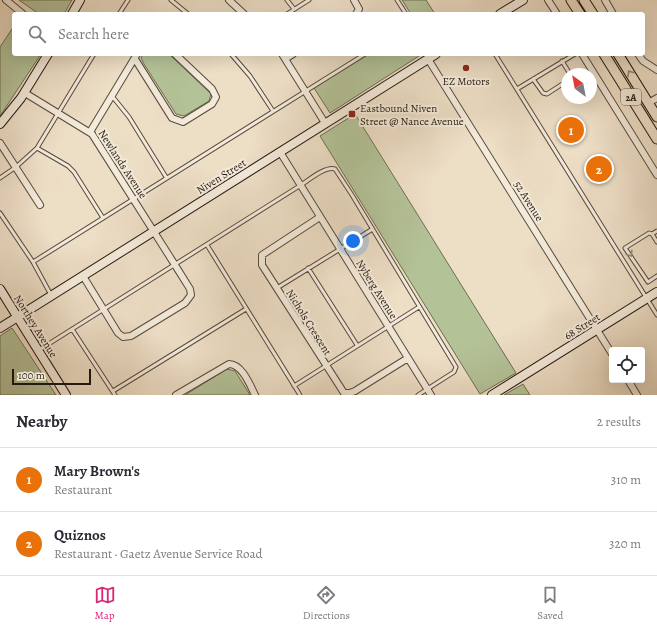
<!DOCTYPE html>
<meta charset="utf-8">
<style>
body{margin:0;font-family:Alegreya,serif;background:#f7f7f7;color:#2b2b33}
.controls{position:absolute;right:12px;bottom:12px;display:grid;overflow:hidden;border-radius:4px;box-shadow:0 4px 16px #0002}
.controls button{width:36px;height:36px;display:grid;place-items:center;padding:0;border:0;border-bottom:1px solid #e1e1e2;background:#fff;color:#2b2b33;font:20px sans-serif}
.compass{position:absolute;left:561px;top:68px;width:36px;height:36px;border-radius:50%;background:#fff;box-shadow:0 4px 16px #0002;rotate:328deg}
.scale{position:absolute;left:12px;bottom:10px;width:79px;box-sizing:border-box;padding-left:4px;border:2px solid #251910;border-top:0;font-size:11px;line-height:14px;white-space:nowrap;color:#251910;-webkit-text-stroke:3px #f3eada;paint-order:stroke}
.you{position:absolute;left:353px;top:241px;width:14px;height:14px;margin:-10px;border:3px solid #fff;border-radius:50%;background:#1a73e8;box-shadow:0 0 0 6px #1a73e833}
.badge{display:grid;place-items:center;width:26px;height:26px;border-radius:50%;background:#db2777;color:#fff;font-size:13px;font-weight:700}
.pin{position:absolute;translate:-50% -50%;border:2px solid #fff;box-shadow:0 1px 4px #0006}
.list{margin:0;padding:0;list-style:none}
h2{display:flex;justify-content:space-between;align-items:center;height:52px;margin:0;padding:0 16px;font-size:17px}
h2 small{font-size:13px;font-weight:400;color:#7c7c81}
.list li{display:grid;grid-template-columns:26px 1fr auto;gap:12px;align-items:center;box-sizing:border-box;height:64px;padding:0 16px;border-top:1px solid #e1e1e2}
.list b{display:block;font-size:15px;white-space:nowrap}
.list p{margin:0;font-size:13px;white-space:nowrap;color:#7c7c81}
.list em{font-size:13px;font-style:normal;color:#7c7c81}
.icon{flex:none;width:22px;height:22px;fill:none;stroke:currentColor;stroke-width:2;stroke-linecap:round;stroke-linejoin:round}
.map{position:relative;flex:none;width:657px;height:395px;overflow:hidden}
.search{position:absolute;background:#fff;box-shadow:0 4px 16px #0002;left:12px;right:12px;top:12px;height:44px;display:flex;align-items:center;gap:10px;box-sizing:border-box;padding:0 14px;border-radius:4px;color:#7c7c81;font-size:15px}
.sheet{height:180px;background:#fff}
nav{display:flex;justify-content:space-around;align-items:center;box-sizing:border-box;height:56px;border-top:1px solid #e1e1e2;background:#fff;font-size:11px;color:#7c7c81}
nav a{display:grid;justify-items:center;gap:2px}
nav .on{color:#db2777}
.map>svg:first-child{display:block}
</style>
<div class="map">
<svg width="657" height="395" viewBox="0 0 657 395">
<rect width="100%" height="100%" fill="#eddec6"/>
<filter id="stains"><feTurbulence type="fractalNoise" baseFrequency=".005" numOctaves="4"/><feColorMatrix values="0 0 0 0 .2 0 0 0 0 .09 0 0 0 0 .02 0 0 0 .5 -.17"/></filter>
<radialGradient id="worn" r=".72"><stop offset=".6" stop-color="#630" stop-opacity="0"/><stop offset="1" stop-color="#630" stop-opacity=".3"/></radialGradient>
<path fill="#b4c298" stroke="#6c6e54" d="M19,0h53l-8,14h-25z
M402,0h24l9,14h-24z
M14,26v28h27l-41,62v-69z
M143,54h26l42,40 -2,7 -25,15 -8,-2 -32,-50 -3,-6z
M369,54h53l-92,59 -16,-25z
M355,114l161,259 -36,21 -160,-258z
M12,328l44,67h-56v-59z
M227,369l8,2 15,24h-65z
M523,384l7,11h-26z"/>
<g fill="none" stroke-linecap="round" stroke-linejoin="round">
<g stroke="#574a3e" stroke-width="5">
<path id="lane" d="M171,0l17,14
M287,0l7,9
M397,0l9,14
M119,14l9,-14
M287,14l22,-14
M231,54l19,22 23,35
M495,54l162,261
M562,61l8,13
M533,79l10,14 4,1 20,-13
M517,89l58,-35
M112,96l17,21 37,60
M37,148l31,18 6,6 29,46
M0,178l16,-11 21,-19 57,-94
M0,213l33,49 18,33
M657,231l-5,3 5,8
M652,234l-3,-1 -24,15 23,34 9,-6
M207,245l93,150
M33,262l332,-208
M308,268l49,77
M277,288l94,-58
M72,329l43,66
M39,350l262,-165c8,-5 24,-19 34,-16l17,26 104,172 -2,5 -36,23
M294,386l125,-79
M113,391l133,-82"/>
</g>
<g stroke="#574a3e" stroke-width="8">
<path id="street" d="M6,0l17,14
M229,0l15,14
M354,0l5,9 -3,5
M548,0l9,14
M605,0l8,14
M282,54l43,69
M582,54l75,121
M638,54l5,7 14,9
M135,59l37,59 11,4 29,-18 4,-7 -4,-8 -37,-35
M285,59l8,-5
M428,59l184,295
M25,93l67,41 83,131 15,24 1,6 -6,8 -54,33 -8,1 -5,-4 -35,-57
M648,103l9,-5
M90,132l47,-78
M0,143l40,62
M280,152l151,243
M320,217l-58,38v10l82,128h6l5,-2 53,-33
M628,380l9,15
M176,395l53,-31c13,0 21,21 26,31"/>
</g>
<g stroke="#251910" stroke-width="10">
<path id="secondary" d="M72,14l8,-14
M500,14l23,-14
M0,124l21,-26 27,-44
M0,289l66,106
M0,328l436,-274
M492,395l165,-103"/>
</g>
<g stroke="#251910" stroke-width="11">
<path id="primary" d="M571,0l9,14
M584,0l9,14
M604,54l53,85
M618,54l39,63"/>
</g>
<use href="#lane" stroke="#f3eada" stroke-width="3"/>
<use href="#street" stroke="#f3eada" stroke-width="6"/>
<use href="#secondary" stroke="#f3eada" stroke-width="8"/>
<use href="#primary" stroke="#eddec6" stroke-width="9"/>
</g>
<defs><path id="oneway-chevron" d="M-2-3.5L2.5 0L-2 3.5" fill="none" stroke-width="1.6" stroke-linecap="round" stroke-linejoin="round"/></defs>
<use stroke="#938574" href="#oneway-chevron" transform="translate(630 73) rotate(-122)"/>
<use stroke="#968c7f" href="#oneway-chevron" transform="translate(630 254) rotate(57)"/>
<g fill="#8f2418" stroke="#f3eada" stroke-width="1.5">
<circle cx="466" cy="68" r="4"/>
<rect x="348" y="110" width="8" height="8" rx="2"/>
</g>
<g text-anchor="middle" stroke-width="4" stroke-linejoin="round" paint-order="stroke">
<rect fill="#f3eada" stroke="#63584d" stroke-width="1" x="621" y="89" width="20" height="16" rx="3"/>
<g font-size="10" font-weight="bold" fill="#251910">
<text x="631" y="101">2A</text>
</g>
<g font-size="11" fill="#251910" stroke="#f3eada">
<text x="466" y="85">EZ Motors</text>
<text x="360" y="112" text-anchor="start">Eastbound Niven<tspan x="360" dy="13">Street @ Nance Avenue</tspan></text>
</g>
<g font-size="11" fill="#251910" stroke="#f3eada">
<text transform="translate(123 164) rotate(57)" y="4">Newlands Avenue</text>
<text transform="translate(221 176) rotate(-32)" y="4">Niven Street</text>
<text transform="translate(529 201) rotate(58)" y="4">52 Avenue</text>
<text transform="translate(377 289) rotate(58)" y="4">Nyberg Avenue</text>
<text transform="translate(309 322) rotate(58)" y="4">Nichols Crescent</text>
<text transform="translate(36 326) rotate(58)" y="4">Northey Avenue</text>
<text transform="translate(582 326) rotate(-32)" y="4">68 Street</text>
</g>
</g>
<rect width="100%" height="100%" filter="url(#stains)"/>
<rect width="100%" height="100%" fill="url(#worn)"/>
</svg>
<div class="controls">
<button><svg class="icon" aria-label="locate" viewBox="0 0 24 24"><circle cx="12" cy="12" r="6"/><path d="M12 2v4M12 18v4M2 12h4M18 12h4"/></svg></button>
</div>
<svg class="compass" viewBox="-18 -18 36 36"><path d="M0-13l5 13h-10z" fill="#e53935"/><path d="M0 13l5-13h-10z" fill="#7c7c81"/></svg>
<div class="scale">100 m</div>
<div class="you"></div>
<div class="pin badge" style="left:571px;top:130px;background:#e8710a">1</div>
<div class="pin badge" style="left:599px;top:169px;background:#e8710a">2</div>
<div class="search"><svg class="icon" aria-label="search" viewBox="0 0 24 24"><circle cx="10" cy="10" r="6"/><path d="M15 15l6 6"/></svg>Search here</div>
</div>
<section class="sheet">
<h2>Nearby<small>2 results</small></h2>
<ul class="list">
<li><span class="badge" style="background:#e8710a">1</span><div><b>Mary Brown's</b><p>Restaurant</p></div><em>310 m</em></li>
<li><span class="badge" style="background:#e8710a">2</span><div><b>Quiznos</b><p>Restaurant · Gaetz Avenue Service Road</p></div><em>320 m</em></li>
</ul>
</section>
<nav>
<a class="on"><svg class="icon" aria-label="map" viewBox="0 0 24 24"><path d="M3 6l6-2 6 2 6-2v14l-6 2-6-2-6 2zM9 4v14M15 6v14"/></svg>Map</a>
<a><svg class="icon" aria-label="directions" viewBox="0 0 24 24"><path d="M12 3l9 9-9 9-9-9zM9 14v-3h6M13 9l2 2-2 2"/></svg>Directions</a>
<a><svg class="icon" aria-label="saved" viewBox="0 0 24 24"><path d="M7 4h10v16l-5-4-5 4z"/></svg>Saved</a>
</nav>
